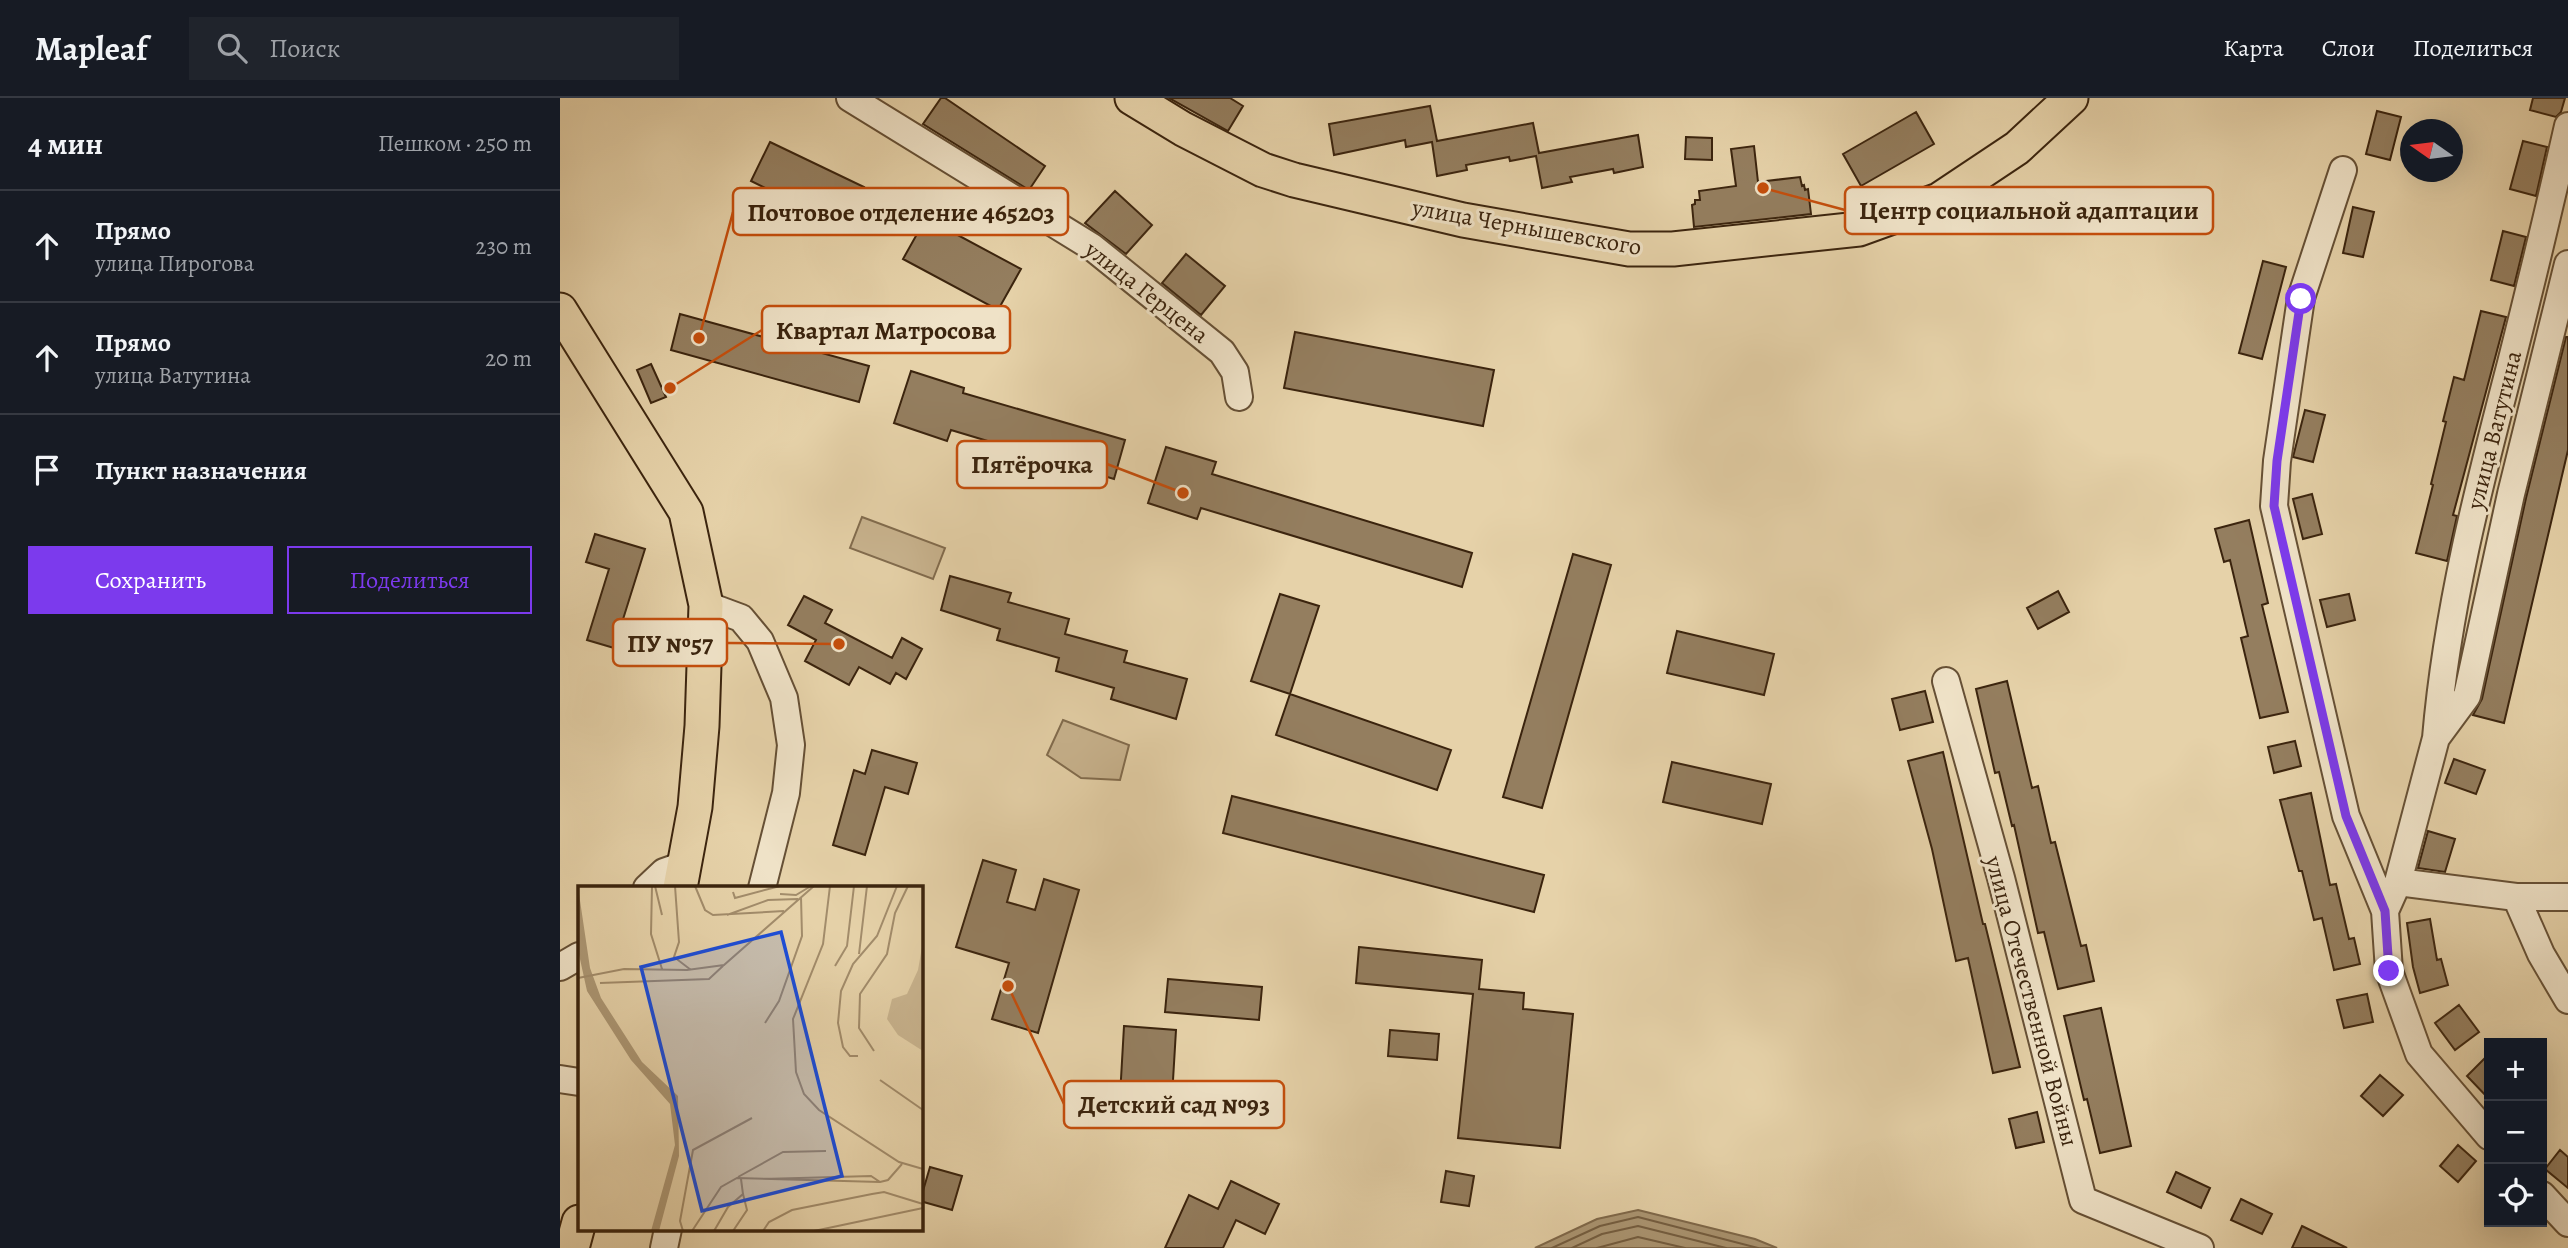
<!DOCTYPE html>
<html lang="ru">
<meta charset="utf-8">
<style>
body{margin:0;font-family:Alegreya,serif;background:#20242c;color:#f1f3f6}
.controls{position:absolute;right:21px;bottom:21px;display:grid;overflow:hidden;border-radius:0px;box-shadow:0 7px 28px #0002}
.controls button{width:63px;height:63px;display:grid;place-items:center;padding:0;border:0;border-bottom:2px solid #363941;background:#171b24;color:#f1f3f6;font:35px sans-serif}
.compass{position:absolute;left:1840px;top:21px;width:63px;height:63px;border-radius:50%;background:#171b24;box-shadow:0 7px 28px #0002;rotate:284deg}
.stop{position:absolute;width:21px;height:21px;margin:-16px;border:5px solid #7c3aed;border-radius:50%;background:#fff}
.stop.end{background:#7c3aed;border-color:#fff;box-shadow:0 2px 7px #0008}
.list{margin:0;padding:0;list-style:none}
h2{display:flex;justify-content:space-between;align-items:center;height:91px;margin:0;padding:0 28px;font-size:30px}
h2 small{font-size:23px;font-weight:400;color:#9ea1a6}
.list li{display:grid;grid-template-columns:46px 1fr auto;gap:21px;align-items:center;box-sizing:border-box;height:112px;padding:0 28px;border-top:2px solid #363941}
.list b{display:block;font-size:26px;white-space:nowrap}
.list p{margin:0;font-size:23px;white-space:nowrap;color:#9ea1a6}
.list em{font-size:23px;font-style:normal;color:#9ea1a6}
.actions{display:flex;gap:14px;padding:21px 28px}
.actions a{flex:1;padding:16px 0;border:2px solid #7c3aed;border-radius:0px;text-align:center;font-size:24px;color:#7c3aed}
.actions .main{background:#7c3aed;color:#fff}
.icon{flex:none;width:38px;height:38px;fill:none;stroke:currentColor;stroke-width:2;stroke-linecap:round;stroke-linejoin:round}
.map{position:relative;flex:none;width:2008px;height:1150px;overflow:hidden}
header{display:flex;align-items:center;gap:42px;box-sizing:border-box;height:98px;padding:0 35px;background:#171b24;border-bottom:2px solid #363941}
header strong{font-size:33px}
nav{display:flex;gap:38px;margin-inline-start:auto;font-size:24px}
.search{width:490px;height:63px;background:#20242c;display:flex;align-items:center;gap:18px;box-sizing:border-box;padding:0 24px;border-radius:0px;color:#9ea1a6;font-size:26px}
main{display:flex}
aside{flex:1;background:#171b24}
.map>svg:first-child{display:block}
</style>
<header>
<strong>Mapleaf</strong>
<div class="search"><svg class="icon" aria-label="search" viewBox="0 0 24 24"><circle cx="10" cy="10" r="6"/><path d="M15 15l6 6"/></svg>Поиск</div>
<nav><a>Карта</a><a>Слои</a><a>Поделиться</a></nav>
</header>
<main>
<aside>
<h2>4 мин<small>Пешком · 250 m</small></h2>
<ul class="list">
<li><svg class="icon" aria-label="ahead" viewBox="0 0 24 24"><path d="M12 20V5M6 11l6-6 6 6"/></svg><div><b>Прямо</b><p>улица Пирогова</p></div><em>230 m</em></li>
<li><svg class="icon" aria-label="ahead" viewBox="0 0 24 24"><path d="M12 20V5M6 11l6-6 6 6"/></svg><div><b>Прямо</b><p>улица Ватутина</p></div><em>20 m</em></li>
<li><svg class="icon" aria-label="arrive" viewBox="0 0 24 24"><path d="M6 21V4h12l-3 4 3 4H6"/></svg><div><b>Пункт назначения</b></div></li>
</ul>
<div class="actions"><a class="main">Сохранить</a><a>Поделиться</a></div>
</aside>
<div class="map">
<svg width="2008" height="1150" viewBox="0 0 2008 1150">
<rect width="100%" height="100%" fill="#e6d2a9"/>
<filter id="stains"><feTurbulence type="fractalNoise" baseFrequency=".00286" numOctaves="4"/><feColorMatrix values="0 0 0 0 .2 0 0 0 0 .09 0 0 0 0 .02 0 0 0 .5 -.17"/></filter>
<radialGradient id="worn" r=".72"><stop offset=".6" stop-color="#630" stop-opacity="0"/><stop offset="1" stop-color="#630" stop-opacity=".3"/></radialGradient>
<path fill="#c9b48f" stroke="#826c4e" stroke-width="2" d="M302,419l83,31 -12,31 -83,-31z
M503,622l66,25 -9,35 -39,-2 -34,-23z"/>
<path fill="#ac9774" stroke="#7f694b" stroke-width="2" d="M1078,1112l117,29 22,9h-242l62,-29z"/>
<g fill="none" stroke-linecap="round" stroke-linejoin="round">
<path stroke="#745e41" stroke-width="2" d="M992,1150l48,-22 38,-9 120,31
M1012,1150l30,-14 36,-8 88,22
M1037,1150l41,-11 47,11"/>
</g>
<path fill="#947e5f" stroke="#3b240e" stroke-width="2" d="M381,0h4l100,68 -16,24 -106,-66z
M609,0h61l13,8 -15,25z
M1973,0h32l-4,14 -5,5 -26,-7z
M870,8l7,35 96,-18 6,30 99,-18 5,32 -29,6 -1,-4 -43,8 2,5 -30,6 -6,-32 -26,5 -1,-4 -43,8 1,5 -30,6 -5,-34 -26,5 -1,-7 -71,15 -5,-31z
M1817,13l24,6 -11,43 -24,-6z
M1356,14l18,32 -73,42 -18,-32z
M1126,39l26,1v22l-27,-1z
M1963,43l24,6 -11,49 -26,-7z
M210,44l94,45 -19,40 -94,-46z
M1194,48l4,36 42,-5 2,9 2,-1 1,5 3,-1 3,25 -117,13 -2,-22 3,-1v-4h5l-1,-9 37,-5 -5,-37z
M555,93l37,34 -26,29 -41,-31z
M1793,109l21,5 -11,45 -20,-4z
M366,120l95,51 -23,41 -95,-51z
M1943,133l23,6 -12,49 -23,-6z
M626,156l39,32 -24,29 -39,-32z
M1703,163l23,6 -24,92 -23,-6z
M1921,213l25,6 -53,198 4,1 -10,45 -31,-8 17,-68 -2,-1 15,-62 -3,-1 11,-44 10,3z
M120,216l189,52 -10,36 -188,-52z
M735,234l199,38 -11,56 -199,-38z
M2006,239h2v113l-64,273 -31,-8 9,-16 44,-201z
M91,266l15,33 -15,6 -14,-33z
M351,273l53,17 -1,5 162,47 -11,39 -163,-49 -4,11 -53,-18z
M1745,312l20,5 -12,47 -20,-5z
M606,349l50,15 -4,12 260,79 -10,34 -261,-79 -4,11 -49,-16z
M1752,396l10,40 -19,5 -10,-40z
M1689,422l19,83 -6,2 26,107 -28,6 -19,-80 7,-2 -18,-76 -6,2 -9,-33z
M35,436l50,15 -31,99 -27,-8 22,-71 -23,-7z
M1013,456l38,11 -69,243 -39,-11z
M390,478l61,17 -3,9 61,17 -4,15 62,17 -3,11 63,17 -11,40 -65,-20 3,-11 -58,-17 3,-13 -62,-18 3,-11 -59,-19z
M1498,493l11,21 -31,17 -11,-21z
M720,496l39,12 -29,88 -39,-13z
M1789,496l6,26 -28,7 -7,-27z
M244,498l28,14 -7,13 67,35 10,-20 20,11 -16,30 -10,-6 -6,11 -31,-17 -10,18 -44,-24 11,-21 -28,-15z
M1117,533l97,23 -10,41 -97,-22z
M1447,583l25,107 6,-2 13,57 4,-1 26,104 5,-1 8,36 -36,8 -14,-57 -6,1 -24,-108 -2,1 -13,-54 -4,1 -19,-84z
M1365,593l8,31 -33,8 -8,-31z
M730,596l161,56 -14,40 -161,-55z
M1735,643l6,25 -27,7 -6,-26z
M312,652l45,13 -9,31 -23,-7 -20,68 -32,-10 21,-75 11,4z
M1383,654l40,172h2l35,143 -27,6 -25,-115 -12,3 -24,-112 -24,-88z
M1894,661l31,11 -9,24 -31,-11z
M1112,664l99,22 -9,40 -99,-22z
M1751,695l19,92 6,-1 13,55 5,-1 6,26 -26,6 -12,-52 -8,2 -12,-49h-3l-19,-71z
M672,698l312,79 -10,37 -311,-79z
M1868,733l27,8 -10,33 -27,-4z
M423,762l33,10 -9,32 28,8 9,-31 35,11 -41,143 -46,-14 17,-56 -53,-16z
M1870,821l7,41 4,-1 7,26 -28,8 -7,-26 -6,-44z
M799,849l123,13 -3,29 45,4 -1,16 50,5 -13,134 -102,-10 15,-144 -117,-11z
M608,881l94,8 -3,33 -94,-8z
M1807,896l6,28 -29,6 -7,-28z
M1899,907l20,27 -24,18 -20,-27z
M1541,910l30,138 -31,7 -13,-54 -3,1 -20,-84z
M564,928l52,4 -4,67 29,2 -1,20 -81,-5z
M830,932l49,4 -2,26 -49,-4z
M1929,956v45l-22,-23z
M1820,977l23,20 -20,21 -22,-20z
M1477,1014l7,30 -28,6 -7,-29z
M1898,1047l18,16 -18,21 -18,-16z
M2000,1052l8,7v31l-23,-19z
M370,1069l32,9 -10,34 -32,-9z
M886,1073l28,5 -5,30 -28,-4z
M1616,1074l34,16 -9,20 -34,-16z
M671,1083l48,23 -14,30 -29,-14 -13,28h-58l24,-53 29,14z
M1681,1101l31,15 -10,20 -31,-14z
M1742,1128l45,22h-55z"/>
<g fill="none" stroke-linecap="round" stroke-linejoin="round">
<g stroke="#665035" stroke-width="30">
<path id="minor" d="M290,0l242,149 130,105 13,20 4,25
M1783,72l-42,128 -24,163 -3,45 72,310 39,95
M146,507l35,13 19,23 24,57 7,47 -5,48 -24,95
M1386,583l55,197 82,322 117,48
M1876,640c11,-129 42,-249 75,-375 20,-79 39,-158 57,-237
M1838,784l118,15 25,57 27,46
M87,790l17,-16 20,-7
M1956,799h52
M0,869l19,-11
M0,981l19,3
M1929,1038l-70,-82 -30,-83 -4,-60 13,-29 38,-144 31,-42 44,-202 57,-230
M1982,1097l26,28
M104,1150l4,-19"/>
</g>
<g stroke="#3b240e" stroke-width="37">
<path id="major" d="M572,0l51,31 80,41 31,10 169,40 166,29h44l186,-20 80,-29 78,-52 54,-50
M0,212l126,202 20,93 -4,121 -7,81 -15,81
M12,1150l7,-26"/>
</g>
<use href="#minor" stroke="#efe2c7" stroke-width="26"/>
<use href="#major" stroke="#e6d2a9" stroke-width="33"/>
</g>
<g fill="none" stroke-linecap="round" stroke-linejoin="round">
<path stroke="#7c3aed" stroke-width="9" d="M1741,201l-24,162 -3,45 72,310 39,95 4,60"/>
</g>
<g text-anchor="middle" stroke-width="6" stroke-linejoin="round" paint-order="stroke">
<g font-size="24" fill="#3b240e" stroke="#efe2c7">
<text transform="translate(967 129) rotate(10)" y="8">улица Чернышевского</text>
<text transform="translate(587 194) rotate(38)" y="8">улица Герцена</text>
<text transform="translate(1934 332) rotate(-76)" y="8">улица Ватутина</text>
<text transform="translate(1472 903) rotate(75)" y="8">улица Отечественной Войны</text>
</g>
</g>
<g transform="translate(18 788)">
<rect width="345" height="345" fill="#e6d2a9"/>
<path d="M345,55l-2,73 2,37 -25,-16 -11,-16 5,-20 15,-5 11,-24z" fill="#c9b48f"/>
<path d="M0,1l12,81 11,30 41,64 36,34 1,60 -20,75h-8l24,-86 -5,-41 -39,-44 -44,-69 -9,-41z" fill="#ac9774"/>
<path fill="none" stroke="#a28c6b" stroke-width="2" d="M74,0l-1,48 11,35M77,0l7,29M97,0l4,56 -5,15 17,13M117,0l10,24 8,5 71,-4M252,0l-7,58 -30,75 3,53 8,22 15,16 80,52 24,7M155,6l2,6 45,-12M202,8l16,1 15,-9M149,29l41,-15 30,-1M281,68l8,-68M257,80l12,-20 7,-60M0,92l46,-9 63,1 37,-5 90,-79M22,97l109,-4 15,-14M187,137l14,-22 23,-65 -1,-39M296,165l-15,-23 1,-34 27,-40 8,-41 13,-27M280,170h-8l-7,-9 -5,-24 3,-32 12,-27 24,-28 20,-50M302,194l43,30M160,291l45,-25 43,-1M185,293l108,-3 9,6M105,345l-3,-10 13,-71 59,-32M114,345l29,-44 16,-9 143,4 8,-2 14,-16M136,345l14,-24 15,-13 -2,-15M155,345l14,-21 -4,-16M185,345l6,-9 23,-12 80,-16 12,-2 39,12M236,345l109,-23"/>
<path fill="#1d4ed8" fill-opacity="0.15" stroke="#1d4ed8" stroke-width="3.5" d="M203,46l61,244 -140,35 -61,-244z"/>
<rect width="345" height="345" fill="none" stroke="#3b240e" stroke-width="3.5"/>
</g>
<path fill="none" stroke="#c54e0c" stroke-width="2.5" d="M1203 90L1285 112M139 240L173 114M110 290L202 232M623 395L547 366M279 546L167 545M448 888L504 1006"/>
<g fill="#c54e0c" stroke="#efe2c7" stroke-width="2.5">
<circle cx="1203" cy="90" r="7"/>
<circle cx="139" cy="240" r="7"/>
<circle cx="110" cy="290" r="7"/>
<circle cx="623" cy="395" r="7"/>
<circle cx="279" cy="546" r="7"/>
<circle cx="448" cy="888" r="7"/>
</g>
<g fill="#efe2c7" stroke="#c54e0c" stroke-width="2.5">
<rect x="1285" y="89" width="368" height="47" rx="7"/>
<rect x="173" y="90" width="335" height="47" rx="7"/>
<rect x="202" y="208" width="248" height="47" rx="7"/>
<rect x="397" y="343" width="150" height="47" rx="7"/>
<rect x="53" y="521" width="114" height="47" rx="7"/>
<rect x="504" y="983" width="220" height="47" rx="7"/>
</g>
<g font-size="26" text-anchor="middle" font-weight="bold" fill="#3b240e">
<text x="1469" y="121">Центр социальной адаптации</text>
<text x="341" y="123">Почтовое отделение 465203</text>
<text x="326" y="241">Квартал Матросова</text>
<text x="472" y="375">Пятёрочка</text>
<text x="110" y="554">ПУ №57</text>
<text x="614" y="1015">Детский сад №93</text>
</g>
<rect width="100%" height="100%" filter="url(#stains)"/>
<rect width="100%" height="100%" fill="url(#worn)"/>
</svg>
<div class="controls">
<button>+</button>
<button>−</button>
<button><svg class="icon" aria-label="locate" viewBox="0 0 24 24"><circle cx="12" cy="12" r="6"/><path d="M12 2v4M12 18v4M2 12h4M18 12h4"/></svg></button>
</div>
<svg class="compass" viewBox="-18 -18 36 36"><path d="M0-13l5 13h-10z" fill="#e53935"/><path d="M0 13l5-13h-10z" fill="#9ea1a6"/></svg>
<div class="stop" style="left:1741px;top:201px"></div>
<div class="stop end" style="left:1829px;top:873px"></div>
</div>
</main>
